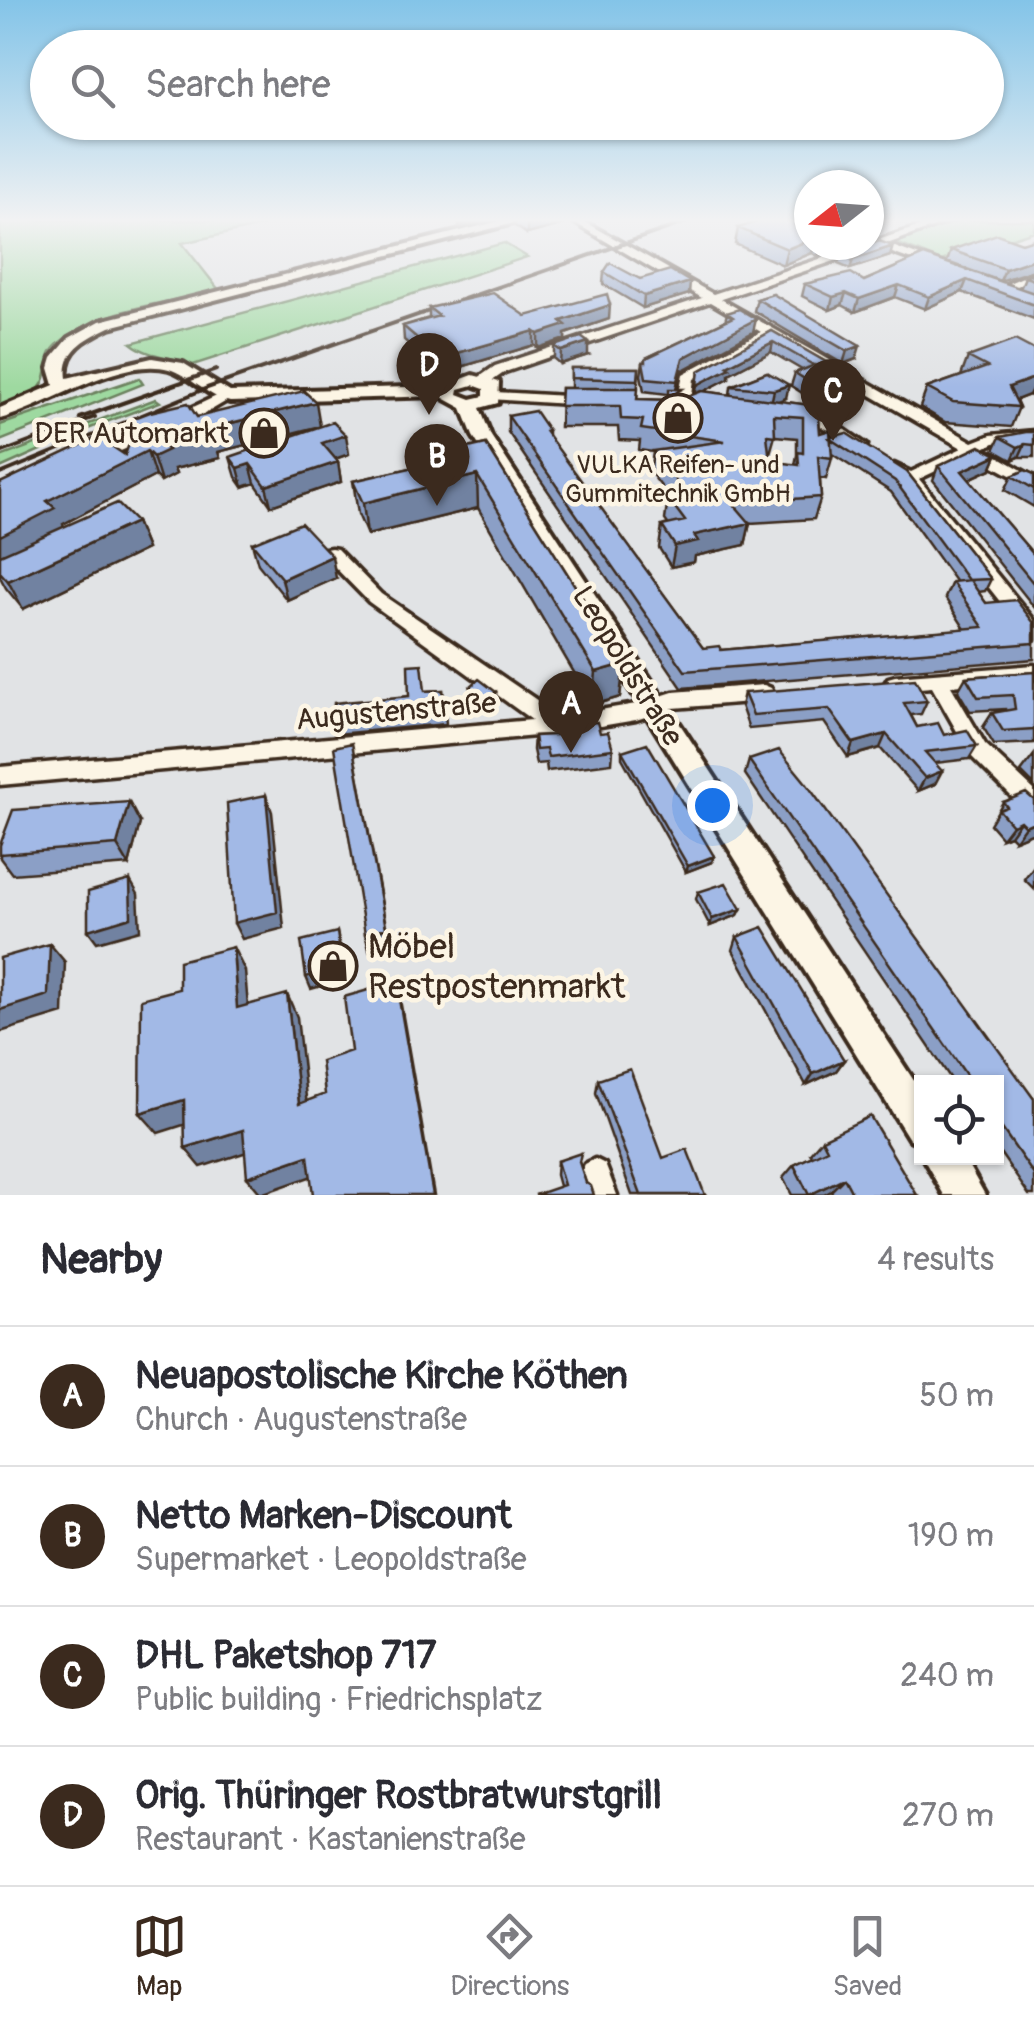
<!DOCTYPE html>
<meta charset="utf-8">
<style>
body{margin:0;font-family:Pangolin,sans-serif;background:#f2f2f3;color:#2b2b33}
.controls{position:absolute;right:30px;bottom:30px;display:grid;overflow:hidden;border-radius:0px;box-shadow:0 2px 8px #0004}
.controls button{width:90px;height:90px;display:grid;place-items:center;padding:0;border:0;border-bottom:2px solid #e1e1e2;background:#fff;color:#2b2b33;font:50px sans-serif}
.compass{position:absolute;left:794px;top:170px;width:90px;height:90px;border-radius:50%;background:#fff;box-shadow:0 2px 8px #0004;rotate:253deg}
.you{position:absolute;left:712px;top:805px;width:35px;height:35px;margin:-25px;border:8px solid #fff;border-radius:50%;background:#1a73e8;box-shadow:0 0 0 15px #1a73e833}
.badge{display:grid;place-items:center;width:65px;height:65px;border-radius:50%;background:#3b2a1e;color:#fff;font-size:32px;font-weight:700}
.pin{position:absolute;translate:-50% -82px;filter:drop-shadow(0 2px 5px #0008)}
.pin::after{content:'';position:absolute;top:52px;width:35px;height:30px;background:inherit;clip-path:polygon(0 0,100% 0,50% 100%)}
.list{margin:0;padding:0;list-style:none}
h2{display:flex;justify-content:space-between;align-items:center;height:130px;margin:0;padding:0 40px;font-size:42px}
h2 small{font-size:32px;font-weight:400;color:#7c7c81}
.list li{display:grid;grid-template-columns:65px 1fr auto;gap:30px;align-items:center;box-sizing:border-box;height:140px;padding:0 40px;border-top:2px solid #e1e1e2}
.list b{display:block;font-size:38px;white-space:nowrap}
.list p{margin:0;font-size:32px;white-space:nowrap;color:#7c7c81}
.list em{font-size:32px;font-style:normal;color:#7c7c81}
.icon{flex:none;width:55px;height:55px;fill:none;stroke:currentColor;stroke-width:2;stroke-linecap:round;stroke-linejoin:round}
.map{position:relative;flex:none;width:1034px;height:1195px;overflow:hidden}
.search{position:absolute;background:#fff;box-shadow:0 2px 8px #0004;left:30px;right:30px;top:30px;height:110px;display:flex;align-items:center;gap:25px;box-sizing:border-box;padding:0 35px;border-radius:55px;color:#7c7c81;font-size:38px}
.sheet{height:690px;background:#fff}
nav{display:flex;justify-content:space-around;align-items:center;box-sizing:border-box;height:140px;border-top:2px solid #e1e1e2;background:#fff;font-size:28px;color:#7c7c81}
nav a{display:grid;justify-items:center;gap:5px}
nav .on{color:#3b2a1e}
.map>svg:first-child{display:block}
</style>
<div class="map">
<svg width="1034" height="1195" viewBox="0 0 1034 1195">
<rect width="100%" height="100%" fill="#e1e3e5"/>
<filter id="ink" filterUnits="userSpaceOnUse"><feTurbulence type="fractalNoise" baseFrequency=".01" numOctaves="2"/><feDisplacementMap in="SourceGraphic" scale="20" xChannelSelector="R" yChannelSelector="G"/><feConvolveMatrix kernelMatrix="1 2 1 2 8 2 1 2 1" color-interpolation-filters="sRGB"/></filter>
<g filter="url(#ink)">
<path fill="#9ed9a0" stroke="#6c825f" stroke-width="2.5" d="M0,220h290l-108,23 37,47c-50,13 -113,17 -155,49 -19,14 -14,20 -19,39 -5,18 -30,23 -45,28z
M962,220h72v11l-93,30 -47,-19z
M504,243l23,14 -334,108c-21,-9 -45,-8 -62,-22z
M139,378l4,6 -143,57v-16z
M156,399l4,3 -75,28 -85,38v-11z"/>
<g fill="none" stroke-linecap="round" stroke-linejoin="round">
<g stroke="#3b2a1e" stroke-width="7">
<path id="minor" d="M570,220h12l131,74 226,-74h14l-66,24 57,21v4h-8l-60,-22 -155,52 252,143 18,-7 43,-4v8l-40,4 -10,5 50,29v11l-62,-34 -53,25 115,141v19l-6,-2 -123,-156 -18,-13 7,-4 17,8 51,-24 -192,-111 -76,42 -3,23 -2,3h-10l-2,-3 6,-28 78,-42 -51,-30 -205,70 -17,12h-10v-6l17,-12 207,-68z
M1034,272v7l-29,12 -10,-2z
M225,392l7,4 -2,3 -27,16 -103,45h-10l-2,-3z
M495,392l89,5 7,4 -7,4 -94,-6 -2,-3z
M799,410l27,7 41,28 -7,4 -5,-1 -39,-25 -22,-6v-6z
M331,548l6,1 44,45 163,111 8,13 84,-14 37,-12 91,-7 7,3 3,5 -3,5 -7,3 -91,7 -37,12 -89,15 -547,50v-18l532,-47 -163,-118 -44,-45 -2,-4 2,-4z
M1034,665v14l-83,7 34,58 49,46v23l-8,-2 -55,-55 -39,-69 -37,3 -7,-2 -3,-5 3,-5 7,-2z
M595,1159l10,5 12,31h-30l-7,-21 5,-10z"/>
</g>
<g stroke="#3b2a1e" stroke-width="8">
<path id="major" d="M504,220h21l-415,107c-23,11 -47,23 -43,51l85,-20 31,5 47,29 213,-6 30,-11 26,7 -1,21 -18,5 11,28 431,657v51l-13,-5 -436,-703 -11,-28 -22,-12 -210,6c-24,-6 -39,-26 -61,-33 -48,-14 -123,38 -169,50v-11l54,-23 -5,-17 3,-10 17,-20 31,-17zM473,385l11,4v7l-13,3 -13,-5 1,-5z
M923,1158h41l21,37h-41z"/>
</g>
<use href="#minor" fill="#fcf5e5" fill-rule="evenodd"/>
<use href="#major" fill="#fcf5e5" fill-rule="evenodd"/>
<path stroke="#3b2a1e" stroke-width="4" d="M80,418l136,-48
M0,453l95,-36
M0,474l207,-86 485,-168"/>
</g>
<path fill="#8b9fc6" stroke="#3b2a1e" stroke-width="2.5" fill-rule="evenodd" d="M515,220h49v4l-37,10 -12,-8z
M738,228l71,17h42l-33,11 -6,-3 -29,12 -48,-21z
M1022,243l-22,38 -53,-19 4,-12z
M841,254l49,2 -40,13 -12,-5z
M924,255l96,34 5,-12 9,-4v46l-72,-27 -37,17 -30,-12 -40,15 -13,-7 -12,5 -28,-14 3,-12 59,-3z
M604,272l36,7 49,15 -46,14 -40,-24z
M773,294l83,65 -13,5 -89,-53 3,-12z
M429,308l97,8 83,3 -44,15v5l-27,9 -4,-3 -93,28 -37,-33 -1,-14 26,-8z
M727,313l26,19 -72,39 -5,18 5,10 15,-6 3,-22 73,-40 54,31 -2,8 18,10 -4,14 -14,6 -12,-1 -21,-13 4,-13 7,-3 -31,-18 -42,22v4l-25,13 26,4 1,-9 36,-14 19,26 -8,3 40,5 2,27 87,39 84,107 -6,12 -7,1 8,11 48,20v36l-352,29 -174,-256v-16l40,14v6l155,212 18,2 244,-21 -20,-31 7,-16 3,-1 -64,-89 -59,-38v4l-6,21 -6,-1 1,19 -7,22 -64,4 -5,22 -50,11 -1,6 -23,5 -12,-19 3,-22 6,-2 -3,-4 3,-22h2l-20,-26 3,-20 -14,-2 1,-9 -21,-1 -1,-13h-58l1,-39h10v-20h68l-2,31 31,1v-6l-24,-3 -3,-16 2,-13h2l1,-4 79,-37zM775,436l22,2v17l-2,10 -25,-4 -1,-4z
M554,346l34,9 -28,9 -6,-5z
M1034,350v48l-5,-3 -13,5 3,7 -8,20 -66,-5 -25,-15 7,-19 34,-12 7,-19z
M197,417l123,9 -102,26 2,6 -46,11 2,5 -15,8 -6,-6 -92,48 1,3 72,-5 11,27 -124,60 -17,-21 -6,-11v-94l125,-28z
M1034,432v25h-15l-7,3 -18,-10 6,-13z
M486,444l138,220 -4,33 -27,8 -115,-197 -111,27 -9,-21 -5,-33 103,-23 -1,-7z
M349,454l-14,5 3,3 3,20 -70,24 -16,-23 -12,4 -7,-10 -6,-20z
M997,455l-6,14 -22,10 65,76v52l-101,-127 5,-14z
M1034,474v33l-29,-17 7,-14z
M252,543l84,35 -49,22 -29,-36z
M1034,672v71l-40,2 -11,-18 9,-14 13,-3v-1l-35,2 -12,-20 8,-14z
M470,687l26,5v7l-9,7 -17,-12z
M443,690l3,34 -110,10 -3,-14 92,-29z
M744,693l183,8 -6,13 -10,1 6,12 60,19 -8,13 -34,4v21l-17,7 -38,-43 -32,9 -24,-35 -75,7 -8,-23z
M574,725l26,8 13,16 -1,14 -65,8 -1,-8 -10,1 -3,-14 1,-14 40,-2z
M622,751l90,111 -26,10 -64,-114z
M1034,755v30l-13,-13z
M749,760l285,339v96h-5l-33,-48v-65h-43l-208,-308z
M1034,800v32l-19,8 -5,-5 -8,3 -12,-14 13,-22z
M140,823l-11,42 -117,9 -12,-16v-13z
M1034,866v23l-10,-10z
M698,892l43,17 -3,6 -28,11 -14,-27z
M737,937l107,123 -8,11 -30,14 -73,-135z
M598,1080l65,78 42,37h-73l-36,-102z
M822,1139l95,56h-84l-2,-4 -7,4h-32l-9,-17 11,-13 18,-9 -2,-3z
M557,1161l22,1 7,21 -27,3 -3,-11z"/>
<path fill="#7182a1" stroke="#3b2a1e" stroke-width="2.5" d="M459,220h23l-23,6z
M531,220h33v4l-37,10v-13z
M809,240v5h5l-2,8 -29,12 4,-16z
M821,245h30l-33,11z
M893,246l-3,10 -40,13 3,-9z
M1034,259v11l-34,11 5,-12z
M967,280l-5,12 -37,17 4,-12z
M690,282l-1,12 -46,14 1,-12z
M899,285l-4,12 -40,15 4,-13z
M846,293l-4,12 -12,5 3,-13z
M610,305l-1,14 -44,15v5l-27,9v-14l23,-13z
M756,319l-3,13 -72,39 -6,23 8,-36z
M534,331v14l-93,28 -1,-15z
M588,342v13l-28,9 1,-13z
M773,342l-2,10 -42,22v4l-34,18 2,-11 30,-19z
M860,346l-4,13 -13,5 4,-13z
M1034,378v7l-5,10 -28,11 8,-19z
M842,380l-4,14 -14,6 4,-14z
M789,385l-3,13 -15,6 3,-14z
M316,402l4,24 -102,26 2,6 -46,11 2,5 -15,8 -8,-25 10,-11 48,-18z
M346,435l3,19 -23,8 -4,-19z
M1025,444l-6,13 -7,3 6,-13z
M147,451l8,25 -92,48 3,9 -66,31v-28l47,-35z
M997,455l-6,14 -35,16 6,-14z
M338,462l3,20 -70,24 -5,-20z
M250,464l5,19 -12,4 -5,-19z
M477,475l1,33 -111,27 -4,-32z
M136,522l11,27 -124,60 -15,-28z
M750,523l-5,22 -50,11 -1,6 -23,5 4,-21 19,-11z
M332,556l4,22 -49,22 -5,-21z
M624,664l-4,33 -27,8 3,-33z
M496,692v7l-9,7v-7z
M886,734l-6,14 -32,9 5,-14z
M356,764l34,183 -20,6 -5,-19z
M942,771l-7,13 -17,7 7,-13z
M266,795l6,17 12,116 -42,11 -8,-16z
M129,802l11,21 -11,42 -12,-20z
M1020,821l-10,14 -8,3 10,-13z
M1034,822v10l-19,8 10,-14z
M714,856l-2,6 -26,10 2,-6z
M130,880l8,14 2,36 -43,12 -9,-12z
M741,909l-3,6 -28,11 2,-7z
M337,932l9,47 -35,10 -5,-12z
M50,944l15,18 -2,51 -63,19v-22z
M233,947l12,24 5,60 -13,-23z
M396,982l5,23 33,190h-1z
M287,994l10,23 12,107 -10,-20z
M844,1060l-8,11 -30,14 7,-11z
M184,1100l15,20 -41,13 -18,-20z
M243,1130l13,19 -55,18 -16,-19z
M308,1156l10,18 -57,20 -14,-17z
M844,1178l-13,13 -7,4h-15z"/>
<path fill="#a2b9e6" stroke="#3b2a1e" stroke-width="2.5" fill-rule="evenodd" d="M763,220h46v20l-22,9 -49,-21z
M997,234l25,9 12,-4v20l-29,10 -54,-19z
M879,241l14,5 -40,14 -12,-6z
M924,255l110,38v12l-67,-25 -38,17 -30,-12 -40,14 -13,-6 -13,4 -28,-13 46,-11 13,8z
M610,263l30,16 30,-9 20,12 -46,14 -40,-24z
M1034,273v7l-9,-3z
M493,293l33,23 81,-22 3,11 -49,16 5,4 -28,9 -4,-3 -94,27 -37,-32 36,-10 -10,-8z
M773,294l87,52 -13,5 -90,-52z
M739,309l17,10 -73,39 -6,23 -31,-3 -3,-16h3v-4l87,-41 -6,-4z
M772,331l54,31 -11,4 -42,-24 -46,24 3,2 -33,17 2,-14z
M581,337l7,5 -27,9 -7,-5z
M1015,340l19,10v28l-25,9 10,20 -66,-5 -26,-14 60,-21 -19,-10z
M815,365l27,15 -14,6h-12l-21,-13z
M571,368h68l-1,12 -67,-2z
M767,372l22,13 -15,5 -43,-4z
M561,388h77l-1,11 32,1v-11h13l-5,3 4,7 21,-8 116,15 2,27 10,-3 2,28 -14,-2 3,41 -88,6 17,20 -56,12 4,6 -23,5 -13,-20 23,-5 -17,-23 18,-4 -33,-43 72,-10 -84,-12 2,-9 -22,-1 -1,-13h-60zM774,415l29,2v36l-5,-1 1,13 -29,-4 -3,-26 8,1z
M304,391l12,11 -105,26 2,6 -50,12 5,4 -15,7 -6,-6 -100,50 8,7 -55,28v-53l98,-46 27,18 8,-22 -4,-13 21,-8 38,-9 9,14z
M535,411l13,19 -3,1 158,217 16,-2 2,4 262,-23 -31,-45 18,-2 16,23 30,-3 18,23v20l-349,28 -177,-255z
M333,422l13,13 -24,8 16,19 -72,24 -16,-22 -12,4 -8,-11z
M1026,432h8v13l-9,-1 -7,3 -18,-10z
M846,433l61,39 84,107 -23,1 -73,-99 -66,-43z
M486,444l138,220 -28,8 -119,-197 -114,28 -10,-22 106,-24 -4,-6z
M980,446l17,9 -35,16 72,84v29l-96,-118z
M1025,470l9,4v15l-22,-13z
M117,503l19,19 -128,59 -8,-9v-17z
M301,523l31,33 -50,23 -30,-36z
M422,664l3,27 18,-1 1,20 -111,10 1,-17 75,-7 -1,-31z
M1034,672v57l-31,2 -11,-18 23,-4 -2,-14 -35,2 -12,-20z
M479,679l17,13 -9,7 -17,-12z
M915,679l12,22 -23,2 13,24 21,-4 6,12 23,-5 10,16 -52,6 17,19 -17,7 -39,-44 -33,9 -24,-34 -76,6 -9,-22z
M597,722l3,11 8,-1 5,17 -65,8 -2,-8 -10,1 -2,-14 42,-2 -2,-9z
M352,743l34,185 -21,6 -31,-187z
M647,743l67,113 -26,10 -66,-115z
M779,750l27,33 228,316v76l-38,-55v-38h-25l-222,-322z
M1026,793l8,7v22l-9,4 -5,-5 -8,4 -13,-15 8,-3 -4,-5z
M266,795l11,117 -43,11 -7,-120z
M129,802l-12,43 -117,9v-9l13,-35z
M130,880l1,37 -43,13v-38z
M726,883l15,26 -29,10 -14,-27z
M763,927l81,133 -31,14 -76,-137z
M337,932l5,35 -36,10 -5,-36z
M50,944l-2,51 -48,15v-52z
M233,947l4,61 50,-14 12,110 26,-10 -4,-33 30,-10 -7,-54 52,-15 37,213h-120l-5,-39 -61,21 -4,-47 -58,18 -1,-48 -44,13 1,-114 38,-10v-28z
M630,1069l33,89 24,-9 18,46h-64l-43,-115z
M870,1116l47,79h-64l-9,-17 -35,17 -15,-30 33,-16 -5,-10z
M581,1153l-2,9 7,21 5,3 3,9h-59l29,-10 -7,-24z"/>
</g>
<linearGradient id="sky" x2="0" y2="1"><stop stop-color="#83c4e8"/><stop offset="0.57" stop-color="#f2f2f3"/><stop offset="1" stop-color="#f2f2f3" stop-opacity="0"/></linearGradient>
<rect width="1034" height="387" fill="url(#sky)"/>
<defs>
<g id="shop-ring" transform="scale(2.5)"><circle r="9.5" fill="#fcf5e5" stroke="#3b2a1e" stroke-width="1.5"/><path d="M-5-2.5h2.3a2.7 3.5 0 0 1 5.4 0H5L5.5 6h-11ZM-1.5-2.5h3a1.5 2.3 0 0 0-3 0Z" fill="#3b2a1e"/></g>
</defs>
<g fill-rule="evenodd">
<use href="#shop-ring" x="678" y="418"/>
<use href="#shop-ring" x="264" y="433"/>
<use href="#shop-ring" x="333" y="966"/>
</g>
<g text-anchor="middle" stroke-width="9" stroke-linejoin="round" paint-order="stroke">
<g font-size="25" fill="#3b2a1e" stroke="#fcf5e5">
<text x="678" y="473">VULKA Reifen- und<tspan x="678" dy="29">Gummitechnik GmbH</tspan></text>
</g>
<g font-size="30" fill="#3b2a1e" stroke="#fcf5e5" text-anchor="end">
<text x="229" y="443">DER Automarkt</text>
</g>
<g font-size="30" fill="#3b2a1e" stroke="#fcf5e5">
<text transform="translate(628 666) rotate(58)" y="10">Leopoldstraße</text>
<text transform="translate(396 711) rotate(-5)" y="10">Augustenstraße</text>
</g>
<g font-size="35" fill="#3b2a1e" stroke="#fcf5e5" text-anchor="start">
<text x="368" y="958">Möbel<tspan x="368" dy="40">Restpostenmarkt</tspan></text>
</g>
</g>
</svg>
<div class="controls">
<button><svg class="icon" aria-label="locate" viewBox="0 0 24 24"><circle cx="12" cy="12" r="6"/><path d="M12 2v4M12 18v4M2 12h4M18 12h4"/></svg></button>
</div>
<svg class="compass" viewBox="-18 -18 36 36"><path d="M0-13l5 13h-10z" fill="#e53935"/><path d="M0 13l5-13h-10z" fill="#7c7c81"/></svg>
<div class="you"></div>
<div class="pin badge" style="left:571px;top:753px">A</div>
<div class="pin badge" style="left:437px;top:506px">B</div>
<div class="pin badge" style="left:833px;top:441px">C</div>
<div class="pin badge" style="left:429px;top:415px">D</div>
<div class="search"><svg class="icon" aria-label="search" viewBox="0 0 24 24"><circle cx="10" cy="10" r="6"/><path d="M15 15l6 6"/></svg>Search here</div>
</div>
<section class="sheet">
<h2>Nearby<small>4 results</small></h2>
<ul class="list">
<li><span class="badge">A</span><div><b>Neuapostolische Kirche Köthen</b><p>Church · Augustenstraße</p></div><em>50 m</em></li>
<li><span class="badge">B</span><div><b>Netto Marken-Discount</b><p>Supermarket · Leopoldstraße</p></div><em>190 m</em></li>
<li><span class="badge">C</span><div><b>DHL Paketshop 717</b><p>Public building · Friedrichsplatz</p></div><em>240 m</em></li>
<li><span class="badge">D</span><div><b>Orig. Thüringer Rostbratwurstgrill</b><p>Restaurant · Kastanienstraße</p></div><em>270 m</em></li>
</ul>
</section>
<nav>
<a class="on"><svg class="icon" aria-label="map" viewBox="0 0 24 24"><path d="M3 6l6-2 6 2 6-2v14l-6 2-6-2-6 2zM9 4v14M15 6v14"/></svg>Map</a>
<a><svg class="icon" aria-label="directions" viewBox="0 0 24 24"><path d="M12 3l9 9-9 9-9-9zM9 14v-3h6M13 9l2 2-2 2"/></svg>Directions</a>
<a><svg class="icon" aria-label="saved" viewBox="0 0 24 24"><path d="M7 4h10v16l-5-4-5 4z"/></svg>Saved</a>
</nav>
